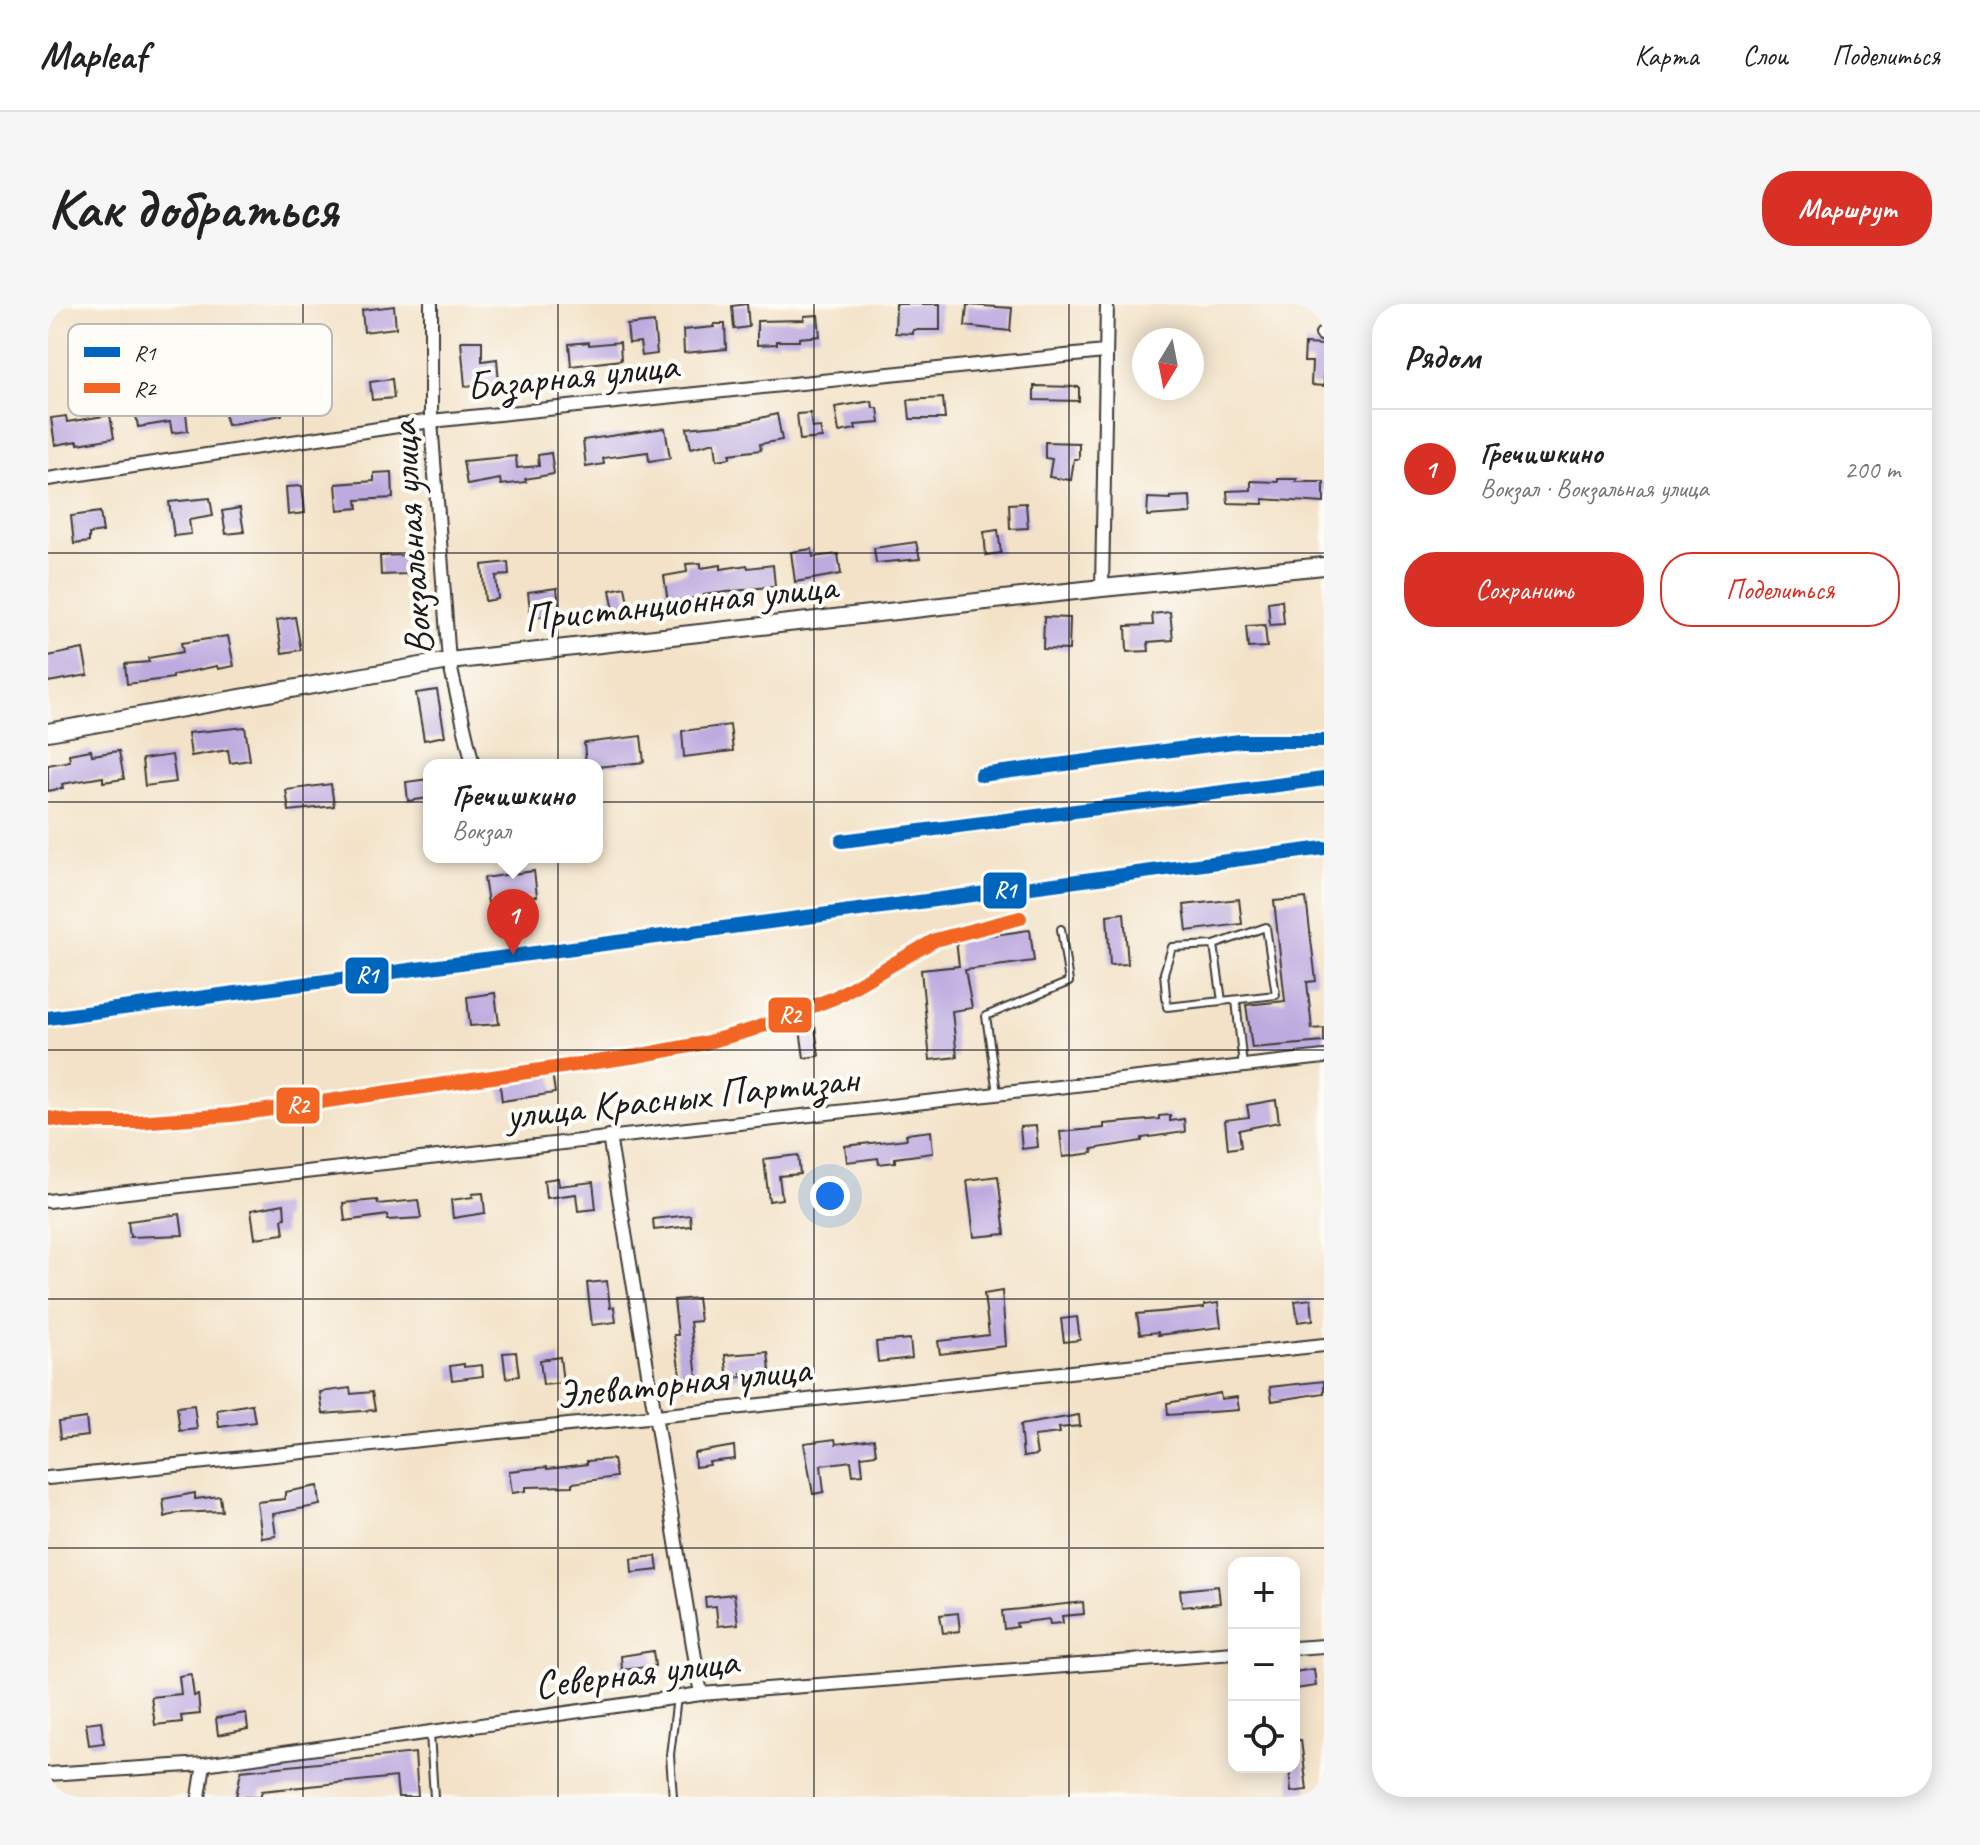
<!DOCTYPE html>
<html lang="ru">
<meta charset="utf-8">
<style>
body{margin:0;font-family:Caveat,sans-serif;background:#f6f6f6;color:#222}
.controls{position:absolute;right:24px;bottom:24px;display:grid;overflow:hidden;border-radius:16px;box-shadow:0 4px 20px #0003}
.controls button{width:72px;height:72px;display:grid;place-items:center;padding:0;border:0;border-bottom:2px solid #e0e0e0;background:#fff;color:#222;font:40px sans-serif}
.compass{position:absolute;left:1084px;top:24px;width:72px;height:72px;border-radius:50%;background:#fff;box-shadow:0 4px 20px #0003;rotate:190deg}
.you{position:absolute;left:782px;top:892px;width:28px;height:28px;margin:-20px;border:6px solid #fff;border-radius:50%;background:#1a73e8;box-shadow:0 0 0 12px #1a73e833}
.badge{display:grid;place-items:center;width:52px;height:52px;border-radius:50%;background:#d93025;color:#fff;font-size:26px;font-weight:700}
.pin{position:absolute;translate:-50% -66px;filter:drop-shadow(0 2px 4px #0008)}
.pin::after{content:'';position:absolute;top:42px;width:28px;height:24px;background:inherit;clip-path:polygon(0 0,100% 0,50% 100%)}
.popup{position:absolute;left:375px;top:455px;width:180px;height:104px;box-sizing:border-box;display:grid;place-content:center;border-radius:16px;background:#fff;filter:drop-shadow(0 2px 6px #0005);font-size:26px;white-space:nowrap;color:#767676}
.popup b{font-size:30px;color:#222}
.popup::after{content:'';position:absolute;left:50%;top:100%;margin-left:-16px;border:16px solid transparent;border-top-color:#fff}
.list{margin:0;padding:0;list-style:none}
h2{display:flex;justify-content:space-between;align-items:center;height:104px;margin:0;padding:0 32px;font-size:34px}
h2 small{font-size:26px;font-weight:400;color:#767676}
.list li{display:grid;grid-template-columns:52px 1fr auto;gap:24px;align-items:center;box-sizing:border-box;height:120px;padding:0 32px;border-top:2px solid #e0e0e0}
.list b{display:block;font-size:30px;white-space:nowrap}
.list p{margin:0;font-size:26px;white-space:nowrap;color:#767676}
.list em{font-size:26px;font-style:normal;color:#767676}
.actions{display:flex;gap:16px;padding:24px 32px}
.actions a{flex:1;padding:18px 0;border:2px solid #d93025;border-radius:32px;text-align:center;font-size:28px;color:#d93025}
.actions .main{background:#d93025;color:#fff}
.icon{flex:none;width:44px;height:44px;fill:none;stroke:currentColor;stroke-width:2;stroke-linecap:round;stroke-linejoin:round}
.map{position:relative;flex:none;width:1276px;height:1493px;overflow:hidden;border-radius:32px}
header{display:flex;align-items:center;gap:48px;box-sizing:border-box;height:112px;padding:0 40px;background:#fff;border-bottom:2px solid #e0e0e0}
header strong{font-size:38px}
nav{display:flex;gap:44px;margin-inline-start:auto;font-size:28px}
.intro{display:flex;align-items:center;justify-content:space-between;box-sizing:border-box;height:192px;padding:0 48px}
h1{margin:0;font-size:56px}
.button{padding:20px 36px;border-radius:32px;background:#d93025;color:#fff;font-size:28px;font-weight:700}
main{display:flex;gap:48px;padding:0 48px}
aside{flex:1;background:#fff;border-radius:32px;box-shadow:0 4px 20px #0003}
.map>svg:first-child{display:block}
</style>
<header>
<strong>Mapleaf</strong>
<nav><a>Карта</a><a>Слои</a><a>Поделиться</a></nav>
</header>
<div class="intro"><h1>Как добраться</h1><a class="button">Маршрут</a></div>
<main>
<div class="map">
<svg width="1276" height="1493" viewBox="0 0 1276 1493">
<rect width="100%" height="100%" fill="#fdfcf7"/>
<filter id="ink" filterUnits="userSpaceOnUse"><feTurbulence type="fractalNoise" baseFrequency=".0125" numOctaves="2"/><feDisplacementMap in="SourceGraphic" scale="16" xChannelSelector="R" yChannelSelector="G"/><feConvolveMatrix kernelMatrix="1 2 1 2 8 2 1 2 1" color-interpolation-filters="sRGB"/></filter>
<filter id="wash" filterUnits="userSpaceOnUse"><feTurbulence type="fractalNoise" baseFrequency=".006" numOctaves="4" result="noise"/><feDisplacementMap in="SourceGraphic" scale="32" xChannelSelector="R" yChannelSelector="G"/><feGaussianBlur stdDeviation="1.8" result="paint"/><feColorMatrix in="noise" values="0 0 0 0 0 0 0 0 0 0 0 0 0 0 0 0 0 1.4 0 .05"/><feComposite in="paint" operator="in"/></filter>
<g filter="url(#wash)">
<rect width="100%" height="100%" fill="#f3e2c7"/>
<g id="blocks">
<path fill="#bdaadf" d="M699,0l2,23 -15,2 -2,-23z
M848,0h44v26h-27v4l-18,-1z
M919,1l45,3 -2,23 -45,-5z
M346,2l2,22 -32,4 -2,-22z
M770,11l2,21 -21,2v3h-22v3l-20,1v-24l47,-1v-4z
M606,18l3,32 -15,2 -2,-14 -11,1 -2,-18z
M666,20h11l1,25 -42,4 -1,-23 31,-3z
M413,37h21v20l15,-2 2,24 -34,3z
M541,38v3l31,-3 1,18 -50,6 -2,-22z
M1257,40l19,1v41l-13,-1 1,-23h-8z
M279,75l4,29 -25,3 -4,-29z
M344,75l2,19 -22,2 -2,-18z
M986,82l45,1v14l-45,-1z
M232,86l2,25 -55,10 -6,-27 15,-3 1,5 27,-5v-4z
M106,89l2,15 29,-4 3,27 -16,2 -2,-11 -32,5 -5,-31z
M895,94l2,21h-35l-2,-19z
M824,97l1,7h5l2,15 -25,2 1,4 -17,3 -4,-25z
M762,109l2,15 8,-1 2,11 -22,2 -3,-26z
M729,110l5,26 -22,4 1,6 -31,4v4l-13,2 -2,-18 -24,6 -4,-20 52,-5z
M62,111l4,23 -36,6v-3l-23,4 -4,-27 15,-2 1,6z
M617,124l5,30 -21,3 -1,-9 -45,6 1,6 -18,3 -3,-27z
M997,138l34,1v16h-5l-3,21 -22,-3 3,-18 -7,-1z
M503,149l3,21 -29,5 1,3 -25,3 -1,-6 -33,6 -4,-24 53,-5 1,12 22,-2 -1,-11z
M344,168l1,26 -36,2 1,8 -20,2 -2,-26 38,-3v-8z
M1230,175h19l-1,3h28v21l-61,-4v5l-35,-1 -1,-12 24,-1v-9l27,1z
M254,182l3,27 -17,2 -2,-28z
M1142,192l1,17 -44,3 1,-18 23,1v-2z
M162,194l3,18 -24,4 2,14 -17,2 -5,-34z
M978,199l2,25 -18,1 -1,-25z
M192,204l4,24 -18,2 -4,-23z
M52,208l3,20 -14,2v8l-15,2 -3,-28z
M950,226l3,23 -15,2 -2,-23z
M868,238l4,17 -44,4 -2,-15z
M764,245l1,8 25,-3 3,20 -46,8 -4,-30z
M359,251v19l-26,1 -1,-19z
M460,258l1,13 -13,1 2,23 -13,2 -3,-36z
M653,259v5l20,-3v4l26,-4 1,3 25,-3 2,21 -71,9v2l-36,5 -4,-26 23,-4 -1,-8z
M577,283l4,21 -15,3 -4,-21z
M509,284l3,26 -29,4 -3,-26z
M1234,296l2,24 -14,1 -2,-23z
M1122,308l3,28 -25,2 1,9 -22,1 -1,-26 27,-1 -1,-11z
M247,313l6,33 -19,3 -5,-33z
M996,313l26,1 -1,32 -26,-1z
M1217,321l2,22 -19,1 -2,-22z
M180,332l6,30 -16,3 -1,-3 -44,9v3l-46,6 -2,-20 24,-2 -1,-4 35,-6 -2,-9z
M35,345l5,26 -40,7v-26z
M389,386l8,46 -21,4 -8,-47z
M682,421l3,26 -49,6 -2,-26z
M197,423l5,33 -20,3 -2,-13 -37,6 -3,-23z
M593,432l3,26 -47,5v-2h-11l-2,-22z
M43,446l1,5 27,-4 5,28 -21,3v-5l-41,7 1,4 -15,3v-26l22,-4 -1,-7z
M124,451l4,27 -31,4 -3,-27z
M381,475v19l-21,3 -2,-19z
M283,480l3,22 -45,5 -3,-21z
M486,567l3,25 -49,7 -4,-25z
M1258,594l10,83 -9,1 5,47 12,-1v14l-72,6 -6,-43 39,-4 -11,-100z
M1191,595l3,25 -55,7 -3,-26z
M1076,609l4,51 -18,1 -3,-50z
M982,626l4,31 -69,9 7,38 -20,3 5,46 -27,3 -9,-90 38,-4 -3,-26z
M447,689l4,31 -29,2 -3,-29z
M767,723l4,29 -15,2 -4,-29z
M504,768l3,21 -53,8 -3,-22z
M1228,796l3,22 -40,8 2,17 -13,2 -3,-29 24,-3 -2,-12z
M1122,811v6l14,-2 1,13 -43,6v3l-50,8 1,4 -30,4 -3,-25 44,-4v-4l55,-5v-3z
M988,822l2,21 -16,2 -2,-22z
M883,827l2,22 -38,5v4l-16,2 -1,-6 -31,4 -2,-16 62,-7 -1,-5z
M750,851l2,19 -21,2 3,23 -13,2 -5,-42z
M950,872l7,58 -31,3 -7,-57z
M510,874l1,8 34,-4 3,27 -18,2 -2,-17 -30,4 -2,-18z
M435,889l2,20 -32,5 -2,-18 22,-3 -1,-3z
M329,896l1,4 40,-4 3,18 -33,2v-5l-43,6 -2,-18z
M236,900l1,14 -3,1 2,15 -29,4 -4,-28z
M132,910l3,21 -53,2 -2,-16z
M642,911l1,11 -37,4 -1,-11z
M559,977l3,27 4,-1 2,15 -24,3 -5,-42z
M954,987l4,55 -66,8 -2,-13 51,-6 -5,-41z
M649,994l3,23 -10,1 8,63 -16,2 -8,-52h4l-4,-35z
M1263,995l2,21 -15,2 -3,-21z
M1170,999l3,24 -63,8v-3l-18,2 -3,-20 67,-6v-3z
M1029,1013l3,23 -16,2 -3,-23z
M862,1035l2,19 -34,4 -2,-20z
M468,1048l3,24 -13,2 -3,-25z
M720,1048l2,18 -29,3 1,4 -14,2 -3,-24z
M512,1053l3,26 -20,2 -3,-25z
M416,1060v3l18,-2 1,11 -31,4 -2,-14z
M1276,1077v12l-52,8 -2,-14z
M302,1084l1,6 21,-2 3,18 -52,4 -3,-22z
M1172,1089l1,6 16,-2 2,13 -71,5 -1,-12z
M204,1100l3,18 -36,5 -2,-17z
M146,1101l3,24 -17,2 -3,-24z
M1031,1111l1,11 -21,2 1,5 -26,3 3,19 -14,2 -3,-32z
M38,1114l2,18 -28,3 -2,-17z
M787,1135l1,5 38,-5 2,15 -15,2 2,18 -10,1 -2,-14 -30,4 3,27 -11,2 -9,-51z
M686,1142l1,13 -26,3 1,3 -15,2 -1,-14z
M565,1155l3,18 -44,6v3l-46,1v4l-14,2 -3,-22 38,-4v2l40,-5v-3z
M270,1182l2,19 -47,9 3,22 -14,2 -5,-36 28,-3v-7z
M147,1189v6l25,-3 2,15 -44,2 -13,4 -2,-18z
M608,1252l2,14 -26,3 -1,-14z
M1170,1282l2,17 -38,4 -2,-17z
M686,1290l4,30 -20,2 -2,-20 -10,1 -1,-10z
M1035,1298l1,12 -22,2 1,7 -13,1 -1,-5 -33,4 1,4 -13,2 -2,-18z
M910,1309l2,18 -17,2 -3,-18z
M605,1347l2,15 -33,4 -1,-14z
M1266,1365l2,17 -21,3 -1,-17z
M143,1370l3,22 4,-1 2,19 -19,2 1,6 -27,3 -4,-28 30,-3 -2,-18z
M198,1409l2,16 -30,6 -2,-17z
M53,1417l3,22 -15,2 -3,-22z
M1246,1436h7l6,50 -16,2 -2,-25h5z
M367,1449l3,44h-20l-2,-20 -134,14 -2,6h-24l5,-26z"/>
</g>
</g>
<g filter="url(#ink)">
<use href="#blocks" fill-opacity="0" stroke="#3c3a36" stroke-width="2"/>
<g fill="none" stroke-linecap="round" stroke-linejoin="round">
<g stroke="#3c3a36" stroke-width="10">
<path id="lane" d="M1218,623l10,68 -109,12 -3,-34 8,-26 42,-2z
M1166,641l8,56
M1188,696l7,66
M949,789l-11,-77 83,-34 -8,-53
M382,1429l4,64
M625,1493l-3,-42 7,-58"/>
</g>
<g stroke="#3c3a36" stroke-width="16">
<path id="street" d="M383,0v117l18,240 24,104
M1274,30l2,1
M0,175l383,-58 673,-69
M1054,284l5,-284
M561,832l92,558
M0,897l1276,-144
M0,1174l609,-62 667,-71
M1246,1344l30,-2
M0,1470l156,-10 497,-70 533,-41
M151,1493l5,-33"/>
</g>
<g stroke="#3c3a36" stroke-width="20">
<path id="secondary" d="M0,428l401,-71 653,-73 222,-22"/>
</g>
<use href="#lane" stroke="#fff" stroke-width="6"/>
<use href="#street" stroke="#fff" stroke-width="12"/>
<use href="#secondary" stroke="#fff" stroke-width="16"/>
<g stroke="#fdfcf7" stroke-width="20">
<path id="rail-1" d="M933,471l259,-34h84
M794,537l482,-62
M0,714l1276,-170"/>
</g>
<g stroke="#fdfcf7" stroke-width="20">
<path id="rail-2" d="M0,814l23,4h66l94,-7 406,-59 68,-13 46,-13 83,-32 101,-58 85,-22"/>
</g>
<use href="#rail-1" stroke="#0065bd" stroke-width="14"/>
<use href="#rail-2" stroke="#f26522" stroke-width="14"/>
</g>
</g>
<path fill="none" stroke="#1c1c1c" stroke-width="2" stroke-opacity="0.55" d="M255,0v1493M510,0v1493M766,0v1493M1021,0v1493M0,249h1276M0,498h1276M0,746h1276M0,995h1276M0,1244h1276"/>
<g text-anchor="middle" stroke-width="8" stroke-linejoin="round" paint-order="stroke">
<g font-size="40" fill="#1c1c1c" stroke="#fdfcf7">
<text transform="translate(524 71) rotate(-6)" y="14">Базарная улица</text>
<text transform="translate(362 234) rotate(-94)" y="14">Вокзальная улица</text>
<text transform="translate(632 297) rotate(-6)" y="14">Пристанционная улица</text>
<text transform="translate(634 792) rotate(-6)" y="14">улица Красных Партизан</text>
<text transform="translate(635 1077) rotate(-6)" y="14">Элеваторная улица</text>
<text transform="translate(588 1368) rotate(-7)" y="14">Северная улица</text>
</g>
</g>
<rect x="20" y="20" width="264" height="92" rx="12" fill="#fdfcf7" stroke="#bab9b5" stroke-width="2"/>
<rect x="36" y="43" width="36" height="10" fill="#0065bd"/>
<rect x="36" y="79" width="36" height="10" fill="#f26522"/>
<g font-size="22" fill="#1c1c1c">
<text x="86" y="56">R1</text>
<text x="86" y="92">R2</text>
</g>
<g stroke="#fdfcf7" stroke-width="3">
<rect x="934" y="567" width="46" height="39" rx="8" fill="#0065bd"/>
<rect x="296" y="652" width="46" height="39" rx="8" fill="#0065bd"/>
<rect x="719" y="692" width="46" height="38" rx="8" fill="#f26522"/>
<rect x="227" y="782" width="46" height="39" rx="8" fill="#f26522"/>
</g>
<g font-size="22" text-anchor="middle" font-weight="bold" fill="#fff">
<text x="957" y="594">R1</text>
<text x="319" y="679">R1</text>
<text x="742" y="719">R2</text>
<text x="250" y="809">R2</text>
</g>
</svg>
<div class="controls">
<button>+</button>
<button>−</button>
<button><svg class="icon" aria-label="locate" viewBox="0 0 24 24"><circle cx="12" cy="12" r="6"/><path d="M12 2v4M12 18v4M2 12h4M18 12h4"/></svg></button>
</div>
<svg class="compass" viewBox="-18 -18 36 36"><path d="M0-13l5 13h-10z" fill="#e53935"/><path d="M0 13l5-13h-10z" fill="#767676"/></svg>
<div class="you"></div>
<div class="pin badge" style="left:465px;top:651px">1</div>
<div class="popup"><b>Гречишкино</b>Вокзал</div>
</div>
<aside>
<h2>Рядом<small></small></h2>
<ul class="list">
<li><span class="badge">1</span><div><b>Гречишкино</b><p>Вокзал · Вокзальная улица</p></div><em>200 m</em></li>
</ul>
<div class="actions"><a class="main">Сохранить</a><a>Поделиться</a></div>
</aside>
</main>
